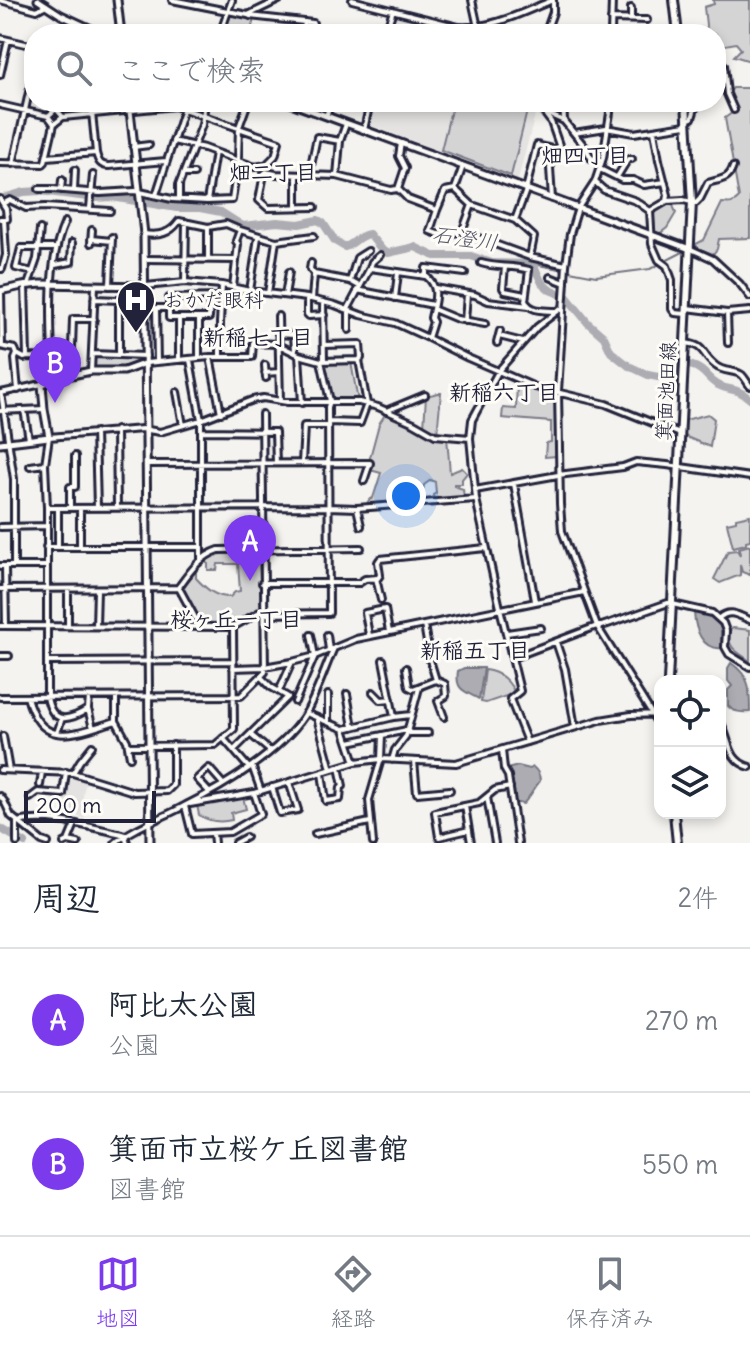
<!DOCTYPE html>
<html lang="ja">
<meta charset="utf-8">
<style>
body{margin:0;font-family:Delius,"Klee One",sans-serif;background:#f2f2f3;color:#1f2937}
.controls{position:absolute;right:24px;bottom:24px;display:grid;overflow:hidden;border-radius:16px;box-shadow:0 4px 12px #0003}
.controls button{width:72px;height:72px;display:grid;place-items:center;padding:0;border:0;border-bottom:2px solid #e0e1e3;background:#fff;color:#1f2937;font:40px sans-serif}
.scale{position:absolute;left:24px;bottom:20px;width:132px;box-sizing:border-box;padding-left:8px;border:4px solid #22223b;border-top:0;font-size:22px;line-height:28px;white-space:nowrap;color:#22223b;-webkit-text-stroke:6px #fdfcf7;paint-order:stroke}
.you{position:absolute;left:406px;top:496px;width:28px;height:28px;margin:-20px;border:6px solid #fff;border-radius:50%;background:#1a73e8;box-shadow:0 0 0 12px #1a73e833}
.badge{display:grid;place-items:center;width:52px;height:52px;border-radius:50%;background:#7c3aed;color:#fff;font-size:26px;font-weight:700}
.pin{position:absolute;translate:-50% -66px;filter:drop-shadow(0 2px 4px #0008)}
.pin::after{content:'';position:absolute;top:42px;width:28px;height:24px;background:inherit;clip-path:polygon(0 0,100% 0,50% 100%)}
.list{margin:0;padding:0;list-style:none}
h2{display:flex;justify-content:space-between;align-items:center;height:104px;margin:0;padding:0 32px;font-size:34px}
h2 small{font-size:26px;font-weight:400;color:#747a83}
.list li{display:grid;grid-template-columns:52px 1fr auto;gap:24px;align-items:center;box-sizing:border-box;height:144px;padding:0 32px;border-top:2px solid #e0e1e3}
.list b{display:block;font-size:30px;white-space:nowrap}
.list p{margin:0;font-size:26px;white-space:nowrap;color:#747a83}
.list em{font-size:26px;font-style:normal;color:#747a83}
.icon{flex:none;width:44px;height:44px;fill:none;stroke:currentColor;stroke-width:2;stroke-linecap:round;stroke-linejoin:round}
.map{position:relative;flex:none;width:750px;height:843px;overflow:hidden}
.search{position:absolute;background:#fff;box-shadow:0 4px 12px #0003;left:24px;right:24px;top:24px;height:88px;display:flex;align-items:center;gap:20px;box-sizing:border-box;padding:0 28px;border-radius:32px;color:#747a83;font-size:30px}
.sheet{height:392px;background:#fff}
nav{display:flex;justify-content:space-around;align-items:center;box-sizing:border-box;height:112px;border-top:2px solid #e0e1e3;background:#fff;font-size:22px;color:#747a83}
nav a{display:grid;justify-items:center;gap:4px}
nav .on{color:#7c3aed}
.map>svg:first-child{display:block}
</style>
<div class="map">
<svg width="750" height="843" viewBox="0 0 750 843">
<rect width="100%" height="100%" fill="#f4f3ef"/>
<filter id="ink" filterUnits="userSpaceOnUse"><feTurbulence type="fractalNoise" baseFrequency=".0125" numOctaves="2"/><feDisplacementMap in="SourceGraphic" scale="16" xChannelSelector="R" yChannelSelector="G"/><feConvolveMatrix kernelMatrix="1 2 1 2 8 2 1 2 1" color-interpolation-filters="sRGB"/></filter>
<g filter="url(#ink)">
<path fill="#e4e3e2" d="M396,14l59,14 1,6h-69l7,-19z
M372,102h161l4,5 -19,73 -148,-55 -2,-3z
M68,774l20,5 -4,10 -2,14 5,1 -3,15 -22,-13z"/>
<path fill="#d5d4d5" stroke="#7c7b88" stroke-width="2" d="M713,0h37v61l-16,-5 7,-7 -5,-6 -16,3 -4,-3v-9h-9l-3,-27 10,-3z
M232,14l22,5 -4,15h-23l-5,-2 7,-17z
M733,88h17v150l-31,1 -2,10 -4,5 -16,-6 -1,-4 8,-4 18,-37c8,1 12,1 17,-5l-14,-80 11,-8 -7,-17z
M453,102l76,1 -18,73 -70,-26z
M668,203h4l4,10 -9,15 -8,6 -6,-3 -1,-20z
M94,355l35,1 2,3 9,3 -19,7h-29z
M324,362h27l7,39 -26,1z
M517,381l40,11v64l-12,1 1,-14 5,-1v-20l-49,-4 1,-10 13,1z
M438,393h3l-4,41 -13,-7 2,-31z
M386,413l28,11 21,12 12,1 3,36 12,-5 5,5 -5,6v5h-8v2l9,3 1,10 -30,2 -1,-6 3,-2 -1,-11 -4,-2 -7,5 -1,6 -4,5v5l-53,4 3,-5 4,-2 8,-25 -11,-3 2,-8 -3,-1 10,-37z
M708,414l6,5 -4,28 -26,-11 1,-16z
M750,515v25l-4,1v3l-13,3 -6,-24 9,-2v-3z
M750,545v30l-8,-3 -2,-8v11l-20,8 -6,-4 14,-28 9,-1 3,5 -1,-7z
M259,551l2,59 -30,14 -30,-1 -19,-34v-4l14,-17v10c10,11 19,19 34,19l5,-5 5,-1 -2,-27h-20l-1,6h-9v-6l-4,-3 12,-9z
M733,628l17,2v31c-13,-10 -21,-11 -22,-29z
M485,670c15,2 24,10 30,23l-29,10 -5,-1z
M243,797l3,12 -15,4 1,7c-13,3 -24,1 -33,-5l-2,-10z"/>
<path fill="#acacb2" stroke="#757582" stroke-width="2" d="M694,613c30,7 27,6 27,35 -19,2 -26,-19 -27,-35z
M731,663c19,13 19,24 19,49 -7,1 -17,0 -22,-6v-16l4,-4 -4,-5v-13z
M464,668h20l-5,31c-15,-8 -24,-9 -21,-28z
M518,766l12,3 3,-2c5,4 7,8 7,14 -7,8 -8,14 -17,23l-10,-2 -6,-33z"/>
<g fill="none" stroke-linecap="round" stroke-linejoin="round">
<path stroke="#757582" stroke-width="2" d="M533,264l63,12 54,-7 33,-17"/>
<path stroke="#acacb2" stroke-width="8" d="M0,199l24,-7 16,-1 56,7 16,-1 65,11h23l21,4 22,14 34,-4 22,2 19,-4 5,3 12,18 10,6c9,-3 14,-12 24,-13l14,17 5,2 27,-6 19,9h37l21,7 41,1 9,19 8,7 17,7 21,26 16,14 7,15 18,14 19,9 10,2 32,-12c17,5 16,14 28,20 13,7 17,1 32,14
M0,828l25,15"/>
<g stroke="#22223b" stroke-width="10">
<path id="minor" d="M0,0l37,10 9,-5
M172,0l76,15 31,-15
M352,0l107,27c33,2 64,-15 94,-27
M472,0l5,23 -1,11
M250,16l63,7
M611,19l36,1
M631,19v-11
M547,29l6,-17v-12
M220,34l12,-34
M303,34l2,-12
M385,34l8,-24
M611,34l1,-34
M0,38l34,8
M716,60l8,5 3,29 7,16
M0,75l8,-35
M91,102l5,51c2,8 4,13 13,13l57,-5
M536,102l15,20 8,23 -9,23 2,31
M563,102l1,18
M609,102l1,11 -7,45 -8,24 -17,26 -8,26 -4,31 -8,126 2,113 2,27 35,95 63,101
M0,105l48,11
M56,109l-8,7 6,8 9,-7 -7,-8 1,-7
M548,114l16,7 22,27 5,10 11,3
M326,116l5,-14
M63,117l112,-11 104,36 -4,14 -9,9 -11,2 -51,-19 -31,-7
M687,120l5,-2 5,-16
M364,130l6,-28
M574,133l32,-5 28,5 52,-8
M401,143l-2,13 6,12 -7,21 10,10 29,11 -7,21 8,3 24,-2 68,25 36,8
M133,147l16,-2
M47,157l49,-4
M0,163l43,1 2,-2 9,-38
M13,164l21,-94
M600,169l22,11h11l11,5 21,-3
M183,174h11
M297,175v32
M309,175l8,-38 23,4
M337,176l3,-35 6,-17
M617,177l11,-18h4
M595,182l9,8 32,11 14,10 17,-10 1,-6 -9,-35 -5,-29
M39,189h13l48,4 35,-2 37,8 35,2 25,-1 6,-40 1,-33 9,-25
M455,189l17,16 43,15 19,17 -4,20
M61,190l1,-10
M74,191l1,-21
M156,195l28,-87
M0,199l6,10 1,10h-7
M179,199v-14l23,-60 3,-23
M207,201l8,-49
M667,201l16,-1 13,3 4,-4 8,-16c12,-4 21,-3 25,-16
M4,203l6,-3 16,8 19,-1 65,4
M315,207l-47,1 -9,-8 5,-26 2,-2 10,2 61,2 54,14 6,-1
M90,208l3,-33
M437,210l8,-19 10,-2 8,-23
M650,211l2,33 7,16 8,6 5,14v29l3,4 11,1
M515,220l10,-27 12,-48 19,5
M462,232l10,-27
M144,234c15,2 26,0 35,-13l29,6 18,-3 14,6
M91,239l21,2
M276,241l38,-5
M91,243l1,-13
M691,249l22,10 27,25 10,13
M145,259l91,1
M208,259v-32
M311,263l-1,6 4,5 36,7 9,5
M481,263c16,5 32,2 48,7l-4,31c7,11 17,9 30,10
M55,265l16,-3 1,-19
M505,267l-2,21 2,3 20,4
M370,268l2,-6 8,-7
M0,269h2l4,-14 -2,-36
M33,272l-17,-4 5,-20h36
M550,277l15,6
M350,281l7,-23 11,-7
M185,282l1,-60
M25,285l2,72
M28,285l9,-26 3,-30
M110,286l2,-49
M146,286l39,-4 37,3 28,6 57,7 28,7 26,10 34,8 33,15 40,20 67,29 71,17 74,30
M233,287l5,-43 -2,-3 4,-11 36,11 -8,52
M435,288l40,7 13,6 41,5
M357,290l76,15
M1,291l1,55
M250,291l8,-54
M285,295l4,-23
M307,298v16l2,2 15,-1
M395,298l3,-25
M94,299l25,1 26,17
M312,299l2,-25
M119,301v54
M323,302l1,59
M145,308h24v-10l52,-1
M156,308l1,54
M169,308v10h40l1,-20
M687,308l40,5 23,-2
M348,309l22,-41 56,8
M433,309l24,10 28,5
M349,310v20
M727,313l1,30
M278,316l2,85
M179,318v41
M465,321l2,-27
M278,334l16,1 1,16
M499,336l24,6
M428,338l5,-16 -2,-4c3,-16 10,-30 -5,-42v-8l39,5
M497,343l3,-12
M685,343c23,3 15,12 31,23 7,6 19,4 26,9 3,3 5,7 8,11
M0,346l15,3 2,5 7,4 3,-1 25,1 13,12 2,6
M17,354l-2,5 3,31
M92,354l54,2
M299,355l3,48
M210,357l11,56
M220,357v-34l2,-38
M52,358c-1,-43 -5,-96 13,-136
M199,358v-40
M190,360l11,60v140
M146,363l64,-6h42l1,-14 24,1 22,11 22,6 38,-1 2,-2 -1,-14 -36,1
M265,365l1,13
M91,371l4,-85
M265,373l14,-1
M71,375l2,-56h21
M177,392l6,33
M24,410l5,29
M0,411l44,-2
M386,411l39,-16
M328,422l32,1 7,-19 -8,-44
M116,430l1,78
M201,431l74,1 1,31
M95,432l2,76
M302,463l2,-37h24
M147,464l223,-1 -6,18
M30,466l15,-2
M514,484l21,117
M475,490l83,-15 65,-8 13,-5 31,3 83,12
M47,508l281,-1 29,1 119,-9
M70,508v-21h5v-31
M357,508l4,18
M0,527l47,-1
M46,547h155
M58,547v-39
M80,547v-39
M0,566h46
M5,566l1,60
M14,566v-87l-13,-86 41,-9
M376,578l5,22
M262,583h97l6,-4 13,-1 2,-3 -2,-13 2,-3 106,-11
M179,588l20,37
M0,589l178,-1c11,-15 22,-32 41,-38l142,-2
M68,589v37
M263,614l66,-1 -1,-206 2,-6 -9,-40
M719,618c12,-10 19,-2 31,2
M424,625l6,35 6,20 9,4 1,12 -8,5 6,16
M0,626l233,1 30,-17
M96,626l1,-37
M507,633l34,-5
M327,635l2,15
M369,635l-4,-22 20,-4 4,23
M556,642l9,27 10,58
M0,656h9
M512,658l85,-32h5l66,-23 44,10 11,10 3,8 -1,16 4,7 21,13
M383,660l11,57
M48,662l185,-1
M233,668l31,-1 28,-5 23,-6 41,-17 228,-47
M406,668l3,19 4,2 23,-9
M261,677l10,10 17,10
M279,691l13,-29
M373,692l8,8 10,-1
M347,694l6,33
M328,695v27
M0,697l241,-1 24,-24 -3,-258
M27,697c15,54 48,36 89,24
M89,697l-1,12 5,19
M116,697v24l11,20 3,16
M295,702l20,-46 -4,-21
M88,709c-19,12 -36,16 -41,-12v-189l-2,-44 4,-27 93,-8 18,3 41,-12 51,-20 11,-2 24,4h72l19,5 36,16 21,12 35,3
M306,713l38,16 11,33
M317,718l14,51
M720,721c10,18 7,40 30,46
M344,729l50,-12 17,-2
M57,733l5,-15
M251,735l19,16
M3,736l6,34
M223,738l26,30
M349,742l58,-12 3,3h18
M527,742l-17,-43 10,-8 -20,-83 -24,-109 -6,-61 2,-18 27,-50 38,-43 25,-19
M128,746l87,-1 19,-16 -1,-102
M234,750l54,-53
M502,750l2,19 4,7 10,67
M392,760l3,-10 11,-14 13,-48
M414,761l3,32 33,-3
M252,766l9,25
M0,770l73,3 61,19 33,-1 6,-6v-40
M73,773l7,-12 12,-15
M322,773l4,28 14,-2 1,-12 2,-1 -4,-19
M40,785l2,-13
M272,787l8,26 18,-3 -9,-28
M209,792l-12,-13 12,-11 14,16
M0,796l4,5 7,15 31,25 6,2
M487,797l8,46
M30,798l8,-6 25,2 3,-22
M190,804l64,-11 101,-31 26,-3 75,4 144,-43 31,-5 29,-1
M185,806l7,28 38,-2 31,-18 -7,-21
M465,806l6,37
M469,830l-30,7 -4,-25 44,-9 16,-13 15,-3
M213,833l1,10
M315,834l55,-12
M68,841l7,-17
M17,843v-21c32,-7 69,4 101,11l7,2 2,8
M64,843l4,-2 10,2
M115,843c21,-17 48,-25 71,-38 39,-19 94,-53 118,-89 11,-17 21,-48 30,-68
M235,843l11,-6
M373,843l-4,-43 12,-41 1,-24"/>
</g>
<g stroke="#22223b" stroke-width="11">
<path id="tertiary" d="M38,0l23,15 41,19
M117,0l4,34
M129,102l15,132 6,609
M288,102l402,147
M0,291l22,-5 19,-2 104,2
M0,443l49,-6 -5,-28 -2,-25 25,-8 24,-5h33l22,-8"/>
</g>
<g stroke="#22223b" stroke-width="12">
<path id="primary" d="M674,0l4,34
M668,681l24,-479 -6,-100
M674,813l3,30"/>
</g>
<use href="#minor" stroke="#fdfcf7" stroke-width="4"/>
<use href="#tertiary" stroke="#fdfcf7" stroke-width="5"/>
<use href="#primary" stroke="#fdfcf7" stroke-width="6"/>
</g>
</g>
<defs>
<g id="hospital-pin" transform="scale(2)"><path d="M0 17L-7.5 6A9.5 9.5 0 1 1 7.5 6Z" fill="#22223b" stroke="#fdfcf7"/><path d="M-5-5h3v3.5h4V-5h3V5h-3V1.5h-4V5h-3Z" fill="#fff"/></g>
</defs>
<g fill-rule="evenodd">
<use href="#hospital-pin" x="136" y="300"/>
</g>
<g text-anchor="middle" stroke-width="6" stroke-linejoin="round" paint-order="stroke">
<g font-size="20" fill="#22223b" stroke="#fdfcf7" text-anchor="start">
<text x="164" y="307">おかだ眼科</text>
</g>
<g font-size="20" fill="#22223b" stroke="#fdfcf7">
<text transform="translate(666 391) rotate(-87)" y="7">箕面池田線</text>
</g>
<g font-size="22" font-weight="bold" fill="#22223b" stroke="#fdfcf7">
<text x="585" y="163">畑四丁目</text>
<text x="273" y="180">畑二丁目</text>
<text x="258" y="345">新稲七丁目</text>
<text x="504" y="400">新稲六丁目</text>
<text x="236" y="627">桜ヶ丘一丁目</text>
<text x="475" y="658">新稲五丁目</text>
</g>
<g font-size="22" font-style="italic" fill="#59596b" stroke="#fdfcf7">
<text transform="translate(465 238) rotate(8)" y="8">石澄川</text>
</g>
</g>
</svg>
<div class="controls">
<button><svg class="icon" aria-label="locate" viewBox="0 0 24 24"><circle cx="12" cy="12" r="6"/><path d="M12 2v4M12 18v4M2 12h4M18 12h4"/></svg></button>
<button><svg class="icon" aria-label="layers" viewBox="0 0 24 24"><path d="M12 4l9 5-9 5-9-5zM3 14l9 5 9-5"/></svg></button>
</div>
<div class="scale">200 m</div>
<div class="you"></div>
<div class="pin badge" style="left:250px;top:581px">A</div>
<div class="pin badge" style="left:55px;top:403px">B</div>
<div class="search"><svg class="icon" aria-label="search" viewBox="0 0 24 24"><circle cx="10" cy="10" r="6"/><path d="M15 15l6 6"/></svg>ここで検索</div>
</div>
<section class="sheet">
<h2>周辺<small>2件</small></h2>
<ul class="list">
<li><span class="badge">A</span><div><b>阿比太公園</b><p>公園</p></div><em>270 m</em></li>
<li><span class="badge">B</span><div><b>箕面市立桜ケ丘図書館</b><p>図書館</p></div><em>550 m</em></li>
</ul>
</section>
<nav>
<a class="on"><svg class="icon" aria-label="map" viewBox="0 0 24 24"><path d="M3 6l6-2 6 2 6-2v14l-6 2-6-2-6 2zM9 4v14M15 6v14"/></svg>地図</a>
<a><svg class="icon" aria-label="directions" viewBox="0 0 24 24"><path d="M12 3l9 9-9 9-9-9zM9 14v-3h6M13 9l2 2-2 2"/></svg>経路</a>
<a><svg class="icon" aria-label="saved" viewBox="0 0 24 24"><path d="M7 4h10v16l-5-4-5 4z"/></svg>保存済み</a>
</nav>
